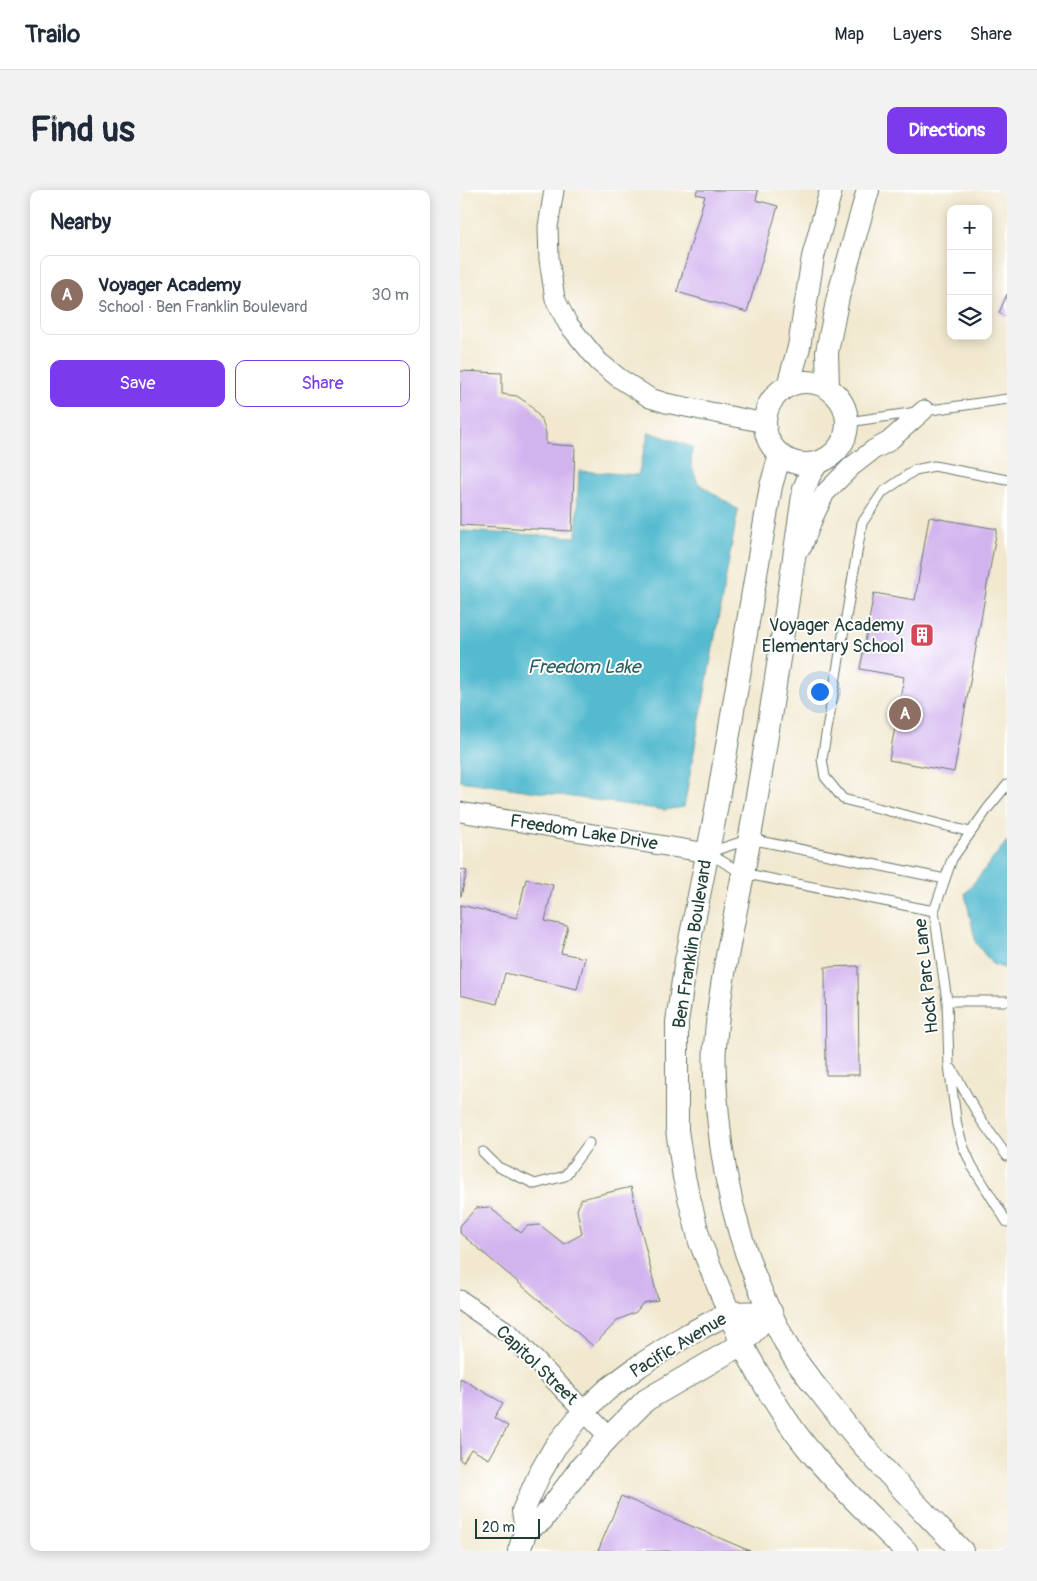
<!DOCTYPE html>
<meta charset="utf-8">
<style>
body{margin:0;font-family:Pangolin,sans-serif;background:#f2f2f3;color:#1f2937}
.controls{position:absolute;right:15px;top:15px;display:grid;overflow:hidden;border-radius:10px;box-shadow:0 2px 12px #0003}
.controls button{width:45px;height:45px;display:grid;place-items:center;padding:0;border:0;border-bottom:1px solid #e0e1e3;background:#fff;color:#1f2937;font:25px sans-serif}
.scale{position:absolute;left:15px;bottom:12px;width:65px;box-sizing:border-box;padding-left:5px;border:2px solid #1f3d34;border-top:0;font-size:14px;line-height:18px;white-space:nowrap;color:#1f3d34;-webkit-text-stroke:4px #fff;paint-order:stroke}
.you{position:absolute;left:359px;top:501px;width:18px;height:18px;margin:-12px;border:4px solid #fff;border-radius:50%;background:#1a73e8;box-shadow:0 0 0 8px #1a73e833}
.badge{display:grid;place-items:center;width:32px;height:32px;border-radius:50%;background:#7c3aed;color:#fff;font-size:16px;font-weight:700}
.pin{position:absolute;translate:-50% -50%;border:2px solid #fff;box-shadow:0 1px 5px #0006}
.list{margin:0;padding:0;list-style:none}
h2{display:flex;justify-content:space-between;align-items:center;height:65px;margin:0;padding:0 20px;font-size:21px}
h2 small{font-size:16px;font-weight:400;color:#747a83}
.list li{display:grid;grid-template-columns:32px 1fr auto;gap:15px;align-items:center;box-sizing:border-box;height:80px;margin:0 10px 10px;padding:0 10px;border:1px solid #e0e1e3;border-radius:10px}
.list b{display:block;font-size:19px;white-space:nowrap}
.list p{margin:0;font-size:16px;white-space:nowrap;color:#747a83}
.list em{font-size:16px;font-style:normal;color:#747a83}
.actions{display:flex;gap:10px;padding:15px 20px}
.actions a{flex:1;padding:11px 0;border:1px solid #7c3aed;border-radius:10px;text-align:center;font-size:18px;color:#7c3aed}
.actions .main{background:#7c3aed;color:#fff}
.icon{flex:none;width:28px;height:28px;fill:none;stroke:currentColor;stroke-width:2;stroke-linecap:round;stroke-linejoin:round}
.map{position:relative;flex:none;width:547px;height:1361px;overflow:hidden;border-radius:10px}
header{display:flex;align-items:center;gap:30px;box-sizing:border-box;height:70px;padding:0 25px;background:#fff;border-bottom:1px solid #e0e1e3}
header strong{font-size:24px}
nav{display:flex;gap:28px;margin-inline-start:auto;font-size:18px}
.intro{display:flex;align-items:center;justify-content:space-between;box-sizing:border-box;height:120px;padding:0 30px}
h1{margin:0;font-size:35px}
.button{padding:12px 22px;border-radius:10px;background:#7c3aed;color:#fff;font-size:18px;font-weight:700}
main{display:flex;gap:30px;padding:0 30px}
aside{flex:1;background:#fff;border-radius:10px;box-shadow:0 2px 12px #0003}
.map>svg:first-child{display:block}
</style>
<header>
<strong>Trailo</strong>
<nav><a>Map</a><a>Layers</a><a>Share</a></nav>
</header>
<div class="intro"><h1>Find us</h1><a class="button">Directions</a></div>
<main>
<aside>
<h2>Nearby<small></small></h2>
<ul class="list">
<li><span class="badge" style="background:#8d6e63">A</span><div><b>Voyager Academy</b><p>School · Ben Franklin Boulevard</p></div><em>30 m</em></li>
</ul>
<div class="actions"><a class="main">Save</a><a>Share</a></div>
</aside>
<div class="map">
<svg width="547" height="1361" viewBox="0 0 547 1361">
<rect width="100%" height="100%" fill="#fff"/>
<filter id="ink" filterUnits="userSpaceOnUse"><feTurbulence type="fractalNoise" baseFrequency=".02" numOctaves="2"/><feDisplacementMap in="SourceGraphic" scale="10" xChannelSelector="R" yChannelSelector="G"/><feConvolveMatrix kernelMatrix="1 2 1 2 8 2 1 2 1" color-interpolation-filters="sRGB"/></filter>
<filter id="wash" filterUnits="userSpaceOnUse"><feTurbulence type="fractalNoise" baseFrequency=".0096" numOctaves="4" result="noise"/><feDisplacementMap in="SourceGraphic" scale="20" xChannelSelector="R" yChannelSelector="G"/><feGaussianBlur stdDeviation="1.12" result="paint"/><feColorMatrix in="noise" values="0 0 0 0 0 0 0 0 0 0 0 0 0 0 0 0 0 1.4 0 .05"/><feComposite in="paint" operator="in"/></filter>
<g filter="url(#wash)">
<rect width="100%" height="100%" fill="#f1e8cf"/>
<path fill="#52bacf" stroke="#387c82" d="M189,242l43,15 -1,18 7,18 40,27 -54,297 -20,3 -204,-29v-250l116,6 3,-66 59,4z
M547,651v128l-15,-5 -16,-21 -11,-49z"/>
<g id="blocks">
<path fill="#d1b3ee" d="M237,0h58l3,1 -2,9 22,6 -31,106 -70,-20 28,-96 -9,-2z
M547,104v23l-8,-4z
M0,181l42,2v21l15,2 13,9 12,15 4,13v11l29,2 -3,85 -112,-6z
M469,327l68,12 -43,243 -65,-12 15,-83 -44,-8 14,-76 41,7z
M0,679l7,2 -6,25h-1z
M66,689l27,6 -8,36 23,5 -7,27 24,5 -8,31 -72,-16 -8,31 -37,-9v-90l57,13z
M398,776l1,109h-33l-1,-108z
M171,997l27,113 -15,3 -7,9 -18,8 -25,26 -133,-113v-7l16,-18 13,-1 32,26 6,-7 13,-1 24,19 18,-10 -5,-24 4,-11z
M0,1188l43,25 -9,15 14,8 -19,33 -18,-10 -8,13 -3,-2z
M161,1306l129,55h-152z"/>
</g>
</g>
<g filter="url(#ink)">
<use href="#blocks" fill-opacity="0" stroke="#68796a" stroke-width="1"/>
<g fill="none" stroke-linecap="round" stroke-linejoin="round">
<g stroke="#68796a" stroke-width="11">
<path id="service" d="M388,232l159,-23
M547,595l-19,23 -36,51 -18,52 13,90 2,64 8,61 6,20 9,20 35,56
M510,642l-127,-33 -18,-22 -3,-18 40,-236 21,-31 32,-22 19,-4 73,14
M250,662l40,-13 195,40
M248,663l34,20 192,38
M487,811h60
M492,879l29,51 26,36
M23,962l15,15 37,17 30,-8 24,-33"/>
</g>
<g stroke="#68796a" stroke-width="21">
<path id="minor" d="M94,0l-6,37 1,32 6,40 13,25 31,38 20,16 31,20 16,5 99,20
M342,357l11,-29 12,-25 26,-26 22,-17 15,-8 36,-32
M0,622l248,41
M0,1110l50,34 99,103"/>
</g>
<g stroke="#68796a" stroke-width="24">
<path id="tertiary" d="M305 233a41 41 0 1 1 82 0a41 41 0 1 1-82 0Z
M328,196l11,-39 14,-90 18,-67
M368,197l-1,-35 11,-55 30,-107
M320,265l-9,31 -56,330 -29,144 -9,62v108l7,47 16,65 42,102c21,39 44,80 73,113 28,33 60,64 91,94
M358,272l-8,12 -6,15c-17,116 -33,232 -54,347 -12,70 -30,139 -35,210 -2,23 1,47 3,70 7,81 28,152 66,224 10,21 26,39 40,57 42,55 89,105 138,154
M66,1340l16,-10 40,-54 27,-29 37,-37 96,-56 29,-32
M59,1361l7,-21 -3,-19 16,-36 16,-28 29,-36 24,-22 31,-23 48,-31 42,-22 42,-1"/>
</g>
<use href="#service" stroke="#fff" stroke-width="9"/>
<use href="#minor" stroke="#fff" stroke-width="19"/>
<use href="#tertiary" stroke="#fff" stroke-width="22"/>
</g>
</g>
<defs>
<g id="building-square" transform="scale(1.25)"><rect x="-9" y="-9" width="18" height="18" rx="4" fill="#d1495b" stroke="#fff"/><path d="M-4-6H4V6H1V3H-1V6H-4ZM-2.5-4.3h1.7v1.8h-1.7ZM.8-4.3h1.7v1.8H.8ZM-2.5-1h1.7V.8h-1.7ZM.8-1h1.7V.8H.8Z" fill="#fff"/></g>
</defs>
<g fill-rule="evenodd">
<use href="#building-square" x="462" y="445"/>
</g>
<g text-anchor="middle" stroke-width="4" stroke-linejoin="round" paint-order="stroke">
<g font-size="18" fill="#1f3d34" stroke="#fff" text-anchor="end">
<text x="444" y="441">Voyager Academy<tspan x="444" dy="21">Elementary School</tspan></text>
</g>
<g font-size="18" fill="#1f3d34" stroke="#fff">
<text transform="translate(124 642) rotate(9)" y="6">Freedom Lake Drive</text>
<text transform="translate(232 754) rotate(-81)" y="6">Ben Franklin Boulevard</text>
<text transform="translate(466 786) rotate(-96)" y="6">Hock Parc Lane</text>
<text transform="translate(218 1155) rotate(-31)" y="6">Pacific Avenue</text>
<text transform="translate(77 1175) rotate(44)" y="6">Capitol Street</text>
</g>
<g font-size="19" font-style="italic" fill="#2e6262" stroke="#fff">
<text x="124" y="483">Freedom Lake</text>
</g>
</g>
</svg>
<div class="controls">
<button>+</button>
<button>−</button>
<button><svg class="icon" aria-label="layers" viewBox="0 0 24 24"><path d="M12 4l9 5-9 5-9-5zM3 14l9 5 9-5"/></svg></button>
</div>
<div class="scale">20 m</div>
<div class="you"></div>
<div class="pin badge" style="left:445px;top:524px;background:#8d6e63">A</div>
</div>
</main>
